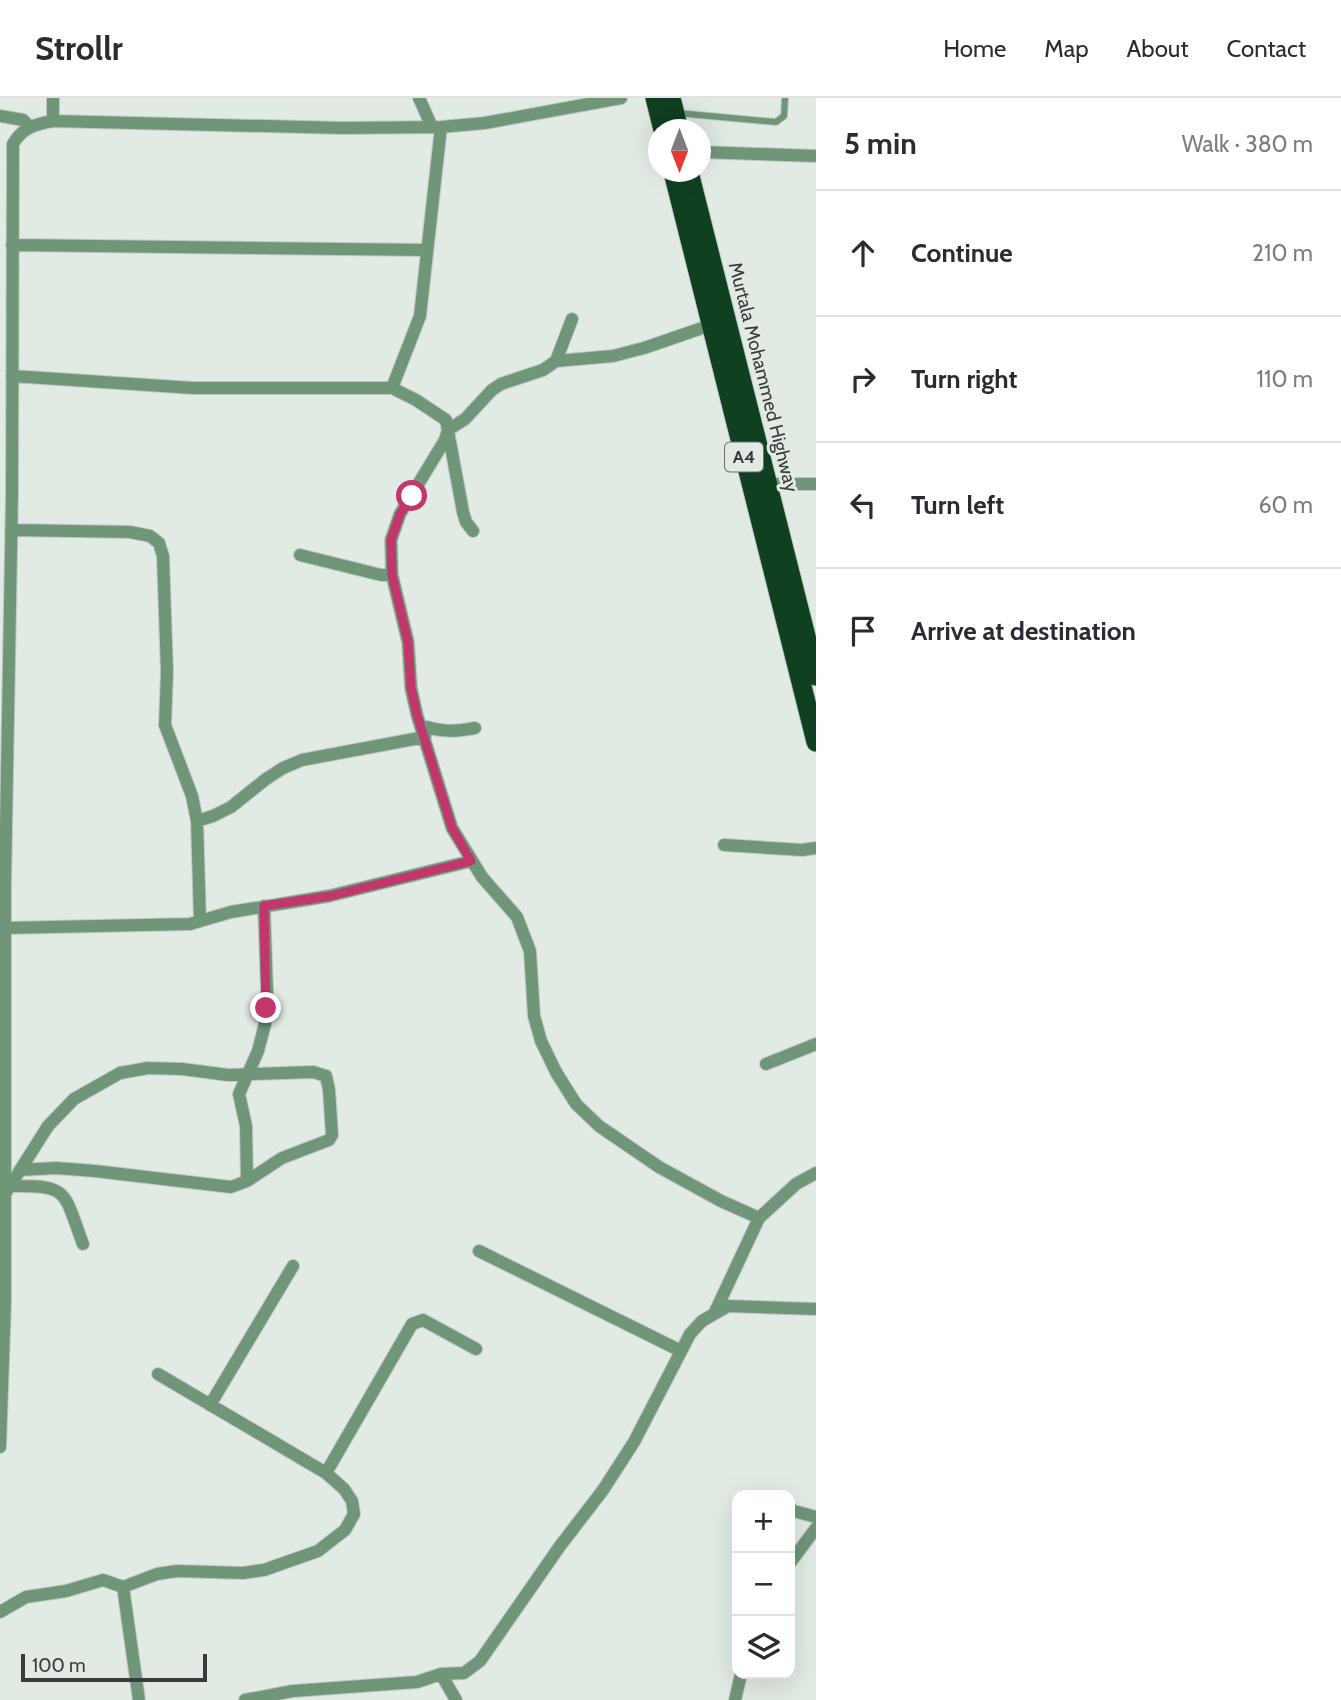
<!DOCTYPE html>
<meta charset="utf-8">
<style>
body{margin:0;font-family:Cabin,sans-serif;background:#f7f7f7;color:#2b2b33}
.controls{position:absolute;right:21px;bottom:21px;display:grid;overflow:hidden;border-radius:14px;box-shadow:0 7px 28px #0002}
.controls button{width:63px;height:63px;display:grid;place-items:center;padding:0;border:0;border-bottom:2px solid #e1e1e2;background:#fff;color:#2b2b33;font:35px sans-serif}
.compass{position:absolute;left:648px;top:21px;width:63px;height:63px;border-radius:50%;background:#fff;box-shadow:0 7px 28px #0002;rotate:180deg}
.scale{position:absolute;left:21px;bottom:18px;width:186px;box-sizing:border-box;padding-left:7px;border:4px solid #393d3a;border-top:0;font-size:19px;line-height:24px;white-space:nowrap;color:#393d3a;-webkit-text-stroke:5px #e1eae3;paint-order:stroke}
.stop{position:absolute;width:21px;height:21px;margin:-16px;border:5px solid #c2376b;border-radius:50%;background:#fff}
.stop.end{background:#c2376b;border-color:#fff;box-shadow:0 2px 7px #0008}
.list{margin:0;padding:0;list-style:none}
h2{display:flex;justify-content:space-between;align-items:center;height:91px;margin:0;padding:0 28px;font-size:30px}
h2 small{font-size:23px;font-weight:400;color:#7c7c81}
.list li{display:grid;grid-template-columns:46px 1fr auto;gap:21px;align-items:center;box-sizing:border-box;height:126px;padding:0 28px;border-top:2px solid #e1e1e2}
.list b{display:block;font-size:26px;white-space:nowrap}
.list em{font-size:23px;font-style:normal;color:#7c7c81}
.icon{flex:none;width:38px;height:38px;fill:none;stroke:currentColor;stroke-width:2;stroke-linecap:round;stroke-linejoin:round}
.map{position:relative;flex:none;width:816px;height:1602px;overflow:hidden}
header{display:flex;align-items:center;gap:42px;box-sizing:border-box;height:98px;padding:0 35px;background:#fff;border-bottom:2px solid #e1e1e2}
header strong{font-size:33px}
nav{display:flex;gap:38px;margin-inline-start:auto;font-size:24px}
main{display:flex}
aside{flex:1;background:#fff}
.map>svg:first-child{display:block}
</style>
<header>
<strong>Strollr</strong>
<nav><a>Home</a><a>Map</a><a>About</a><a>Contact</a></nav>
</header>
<main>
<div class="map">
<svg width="816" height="1602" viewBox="0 0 816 1602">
<rect width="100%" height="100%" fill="#e1eae3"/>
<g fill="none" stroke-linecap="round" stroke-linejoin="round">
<g stroke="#bfc7c1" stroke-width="8">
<path id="service" d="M677,15l99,9 8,-6 1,-18"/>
</g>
<g stroke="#bfc7c1" stroke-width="14">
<path id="minor" d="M419,0l13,29
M0,18l23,4 7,7
M53,23v-23
M701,54l115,4
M12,147l414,5
M556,263l57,-5 31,-8 67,-23
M12,278l181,12h199l24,12 30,20 17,92 3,10 7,9
M392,290l28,-72 21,-189
M767,386h49
M11,432l119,2 20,4 9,7 4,13 4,116 -2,53 27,71 5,25 3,100
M300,457l81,20h11l-1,-35 9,-26 45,-74 3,-10 17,-11 27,-29 9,-6 42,-14 13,-9 16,-42
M392,477l16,67 3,46 6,27 35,113 30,49 35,40 13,34 4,65 7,25 15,31 20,32 23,22 60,41 62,34 38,17
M420,627c21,7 34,7 55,3
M197,723l16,-5 18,-9 35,-28 17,-11 19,-8 123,-23
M724,747l78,5 14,-2
M5,830l185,-4 41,-12 98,-16 142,-35
M766,966l50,-20
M247,1083l-1,-55 -7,-32 19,-43 7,-27 2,-33 -3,-85
M10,1088c61,-1 53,6 73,58
M5,1096l43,-68 26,-27 46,-26 28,-5 34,1 46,6 85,-3 13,4 3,14 3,45 -3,5 -47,18 -35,23 -16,6 -136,-16 -39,-3 -36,2
M479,1153l202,100
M715,1214l44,-94 37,-34 20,-11
M210,1307l83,-139
M0,1349l5,-144v-419l7,-390 1,-350c9,-16 22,-20 40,-23l290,7 98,-1 44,-4 136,-25
M326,1375l86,-149 11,-4 53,29
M790,1412l26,7
M790,1465l26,-35
M123,1489l16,113
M0,1514l26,-15 40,-6 37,-11 20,7 34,-13 20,-3 66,2 21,-3 54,-19 27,-21 9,-16 -2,-13 -8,-12 -18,-16 -168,-99
M441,1576l15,26
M245,1602l48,-9 124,-9 24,-8 23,-1 16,-12 80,-115 43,-56 31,-48 56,-108 12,-13 26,-15 88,3
M735,1602l6,-26"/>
</g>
<g stroke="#bfc7c1" stroke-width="21">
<path id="trunk" d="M655,0l8,32
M671,0l8,32
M673,74l143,570
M689,74l127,504"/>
</g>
<use href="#service" stroke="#70967a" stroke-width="6"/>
<use href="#minor" stroke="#70967a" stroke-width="12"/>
<use href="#trunk" stroke="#104022" stroke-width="19"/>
</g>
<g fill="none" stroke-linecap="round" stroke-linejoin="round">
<path stroke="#c2376b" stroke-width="9" d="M266,910l-2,-102 66,-10 141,-35 -19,-33 -35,-113 -6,-27 -3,-46 -16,-67 -1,-35 9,-26 12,-18"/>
</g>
<g text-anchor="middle" stroke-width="6" stroke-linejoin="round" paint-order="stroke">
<rect fill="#e1eae3" stroke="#6b716d" stroke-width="2" x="725" y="344.5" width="38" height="29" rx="5"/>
<g font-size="18" font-weight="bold" fill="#393d3a">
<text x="744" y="365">A4</text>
</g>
<g font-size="19" fill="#393d3a" stroke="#e1eae3">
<text transform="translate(764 279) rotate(76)" y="7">Murtala Mohammed Highway</text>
</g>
</g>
</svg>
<div class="controls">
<button>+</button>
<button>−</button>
<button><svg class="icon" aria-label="layers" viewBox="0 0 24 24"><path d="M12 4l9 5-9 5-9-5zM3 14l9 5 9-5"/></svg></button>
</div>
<svg class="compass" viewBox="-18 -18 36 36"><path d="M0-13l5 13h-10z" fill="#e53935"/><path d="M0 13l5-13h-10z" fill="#7c7c81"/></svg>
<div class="scale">100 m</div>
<div class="stop" style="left:412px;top:398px"></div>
<div class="stop end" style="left:266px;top:910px"></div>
</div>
<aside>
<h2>5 min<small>Walk · 380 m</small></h2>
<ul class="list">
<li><svg class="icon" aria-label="ahead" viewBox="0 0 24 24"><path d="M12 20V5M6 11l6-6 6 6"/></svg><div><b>Continue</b></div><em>210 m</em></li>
<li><svg class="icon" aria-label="right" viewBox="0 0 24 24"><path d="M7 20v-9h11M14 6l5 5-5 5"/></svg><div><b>Turn right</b></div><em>110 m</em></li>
<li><svg class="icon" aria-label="left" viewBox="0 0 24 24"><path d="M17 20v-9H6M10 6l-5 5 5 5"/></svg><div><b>Turn left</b></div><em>60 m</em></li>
<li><svg class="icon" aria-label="arrive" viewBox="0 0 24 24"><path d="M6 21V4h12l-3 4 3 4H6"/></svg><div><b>Arrive at destination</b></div></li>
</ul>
</aside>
</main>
